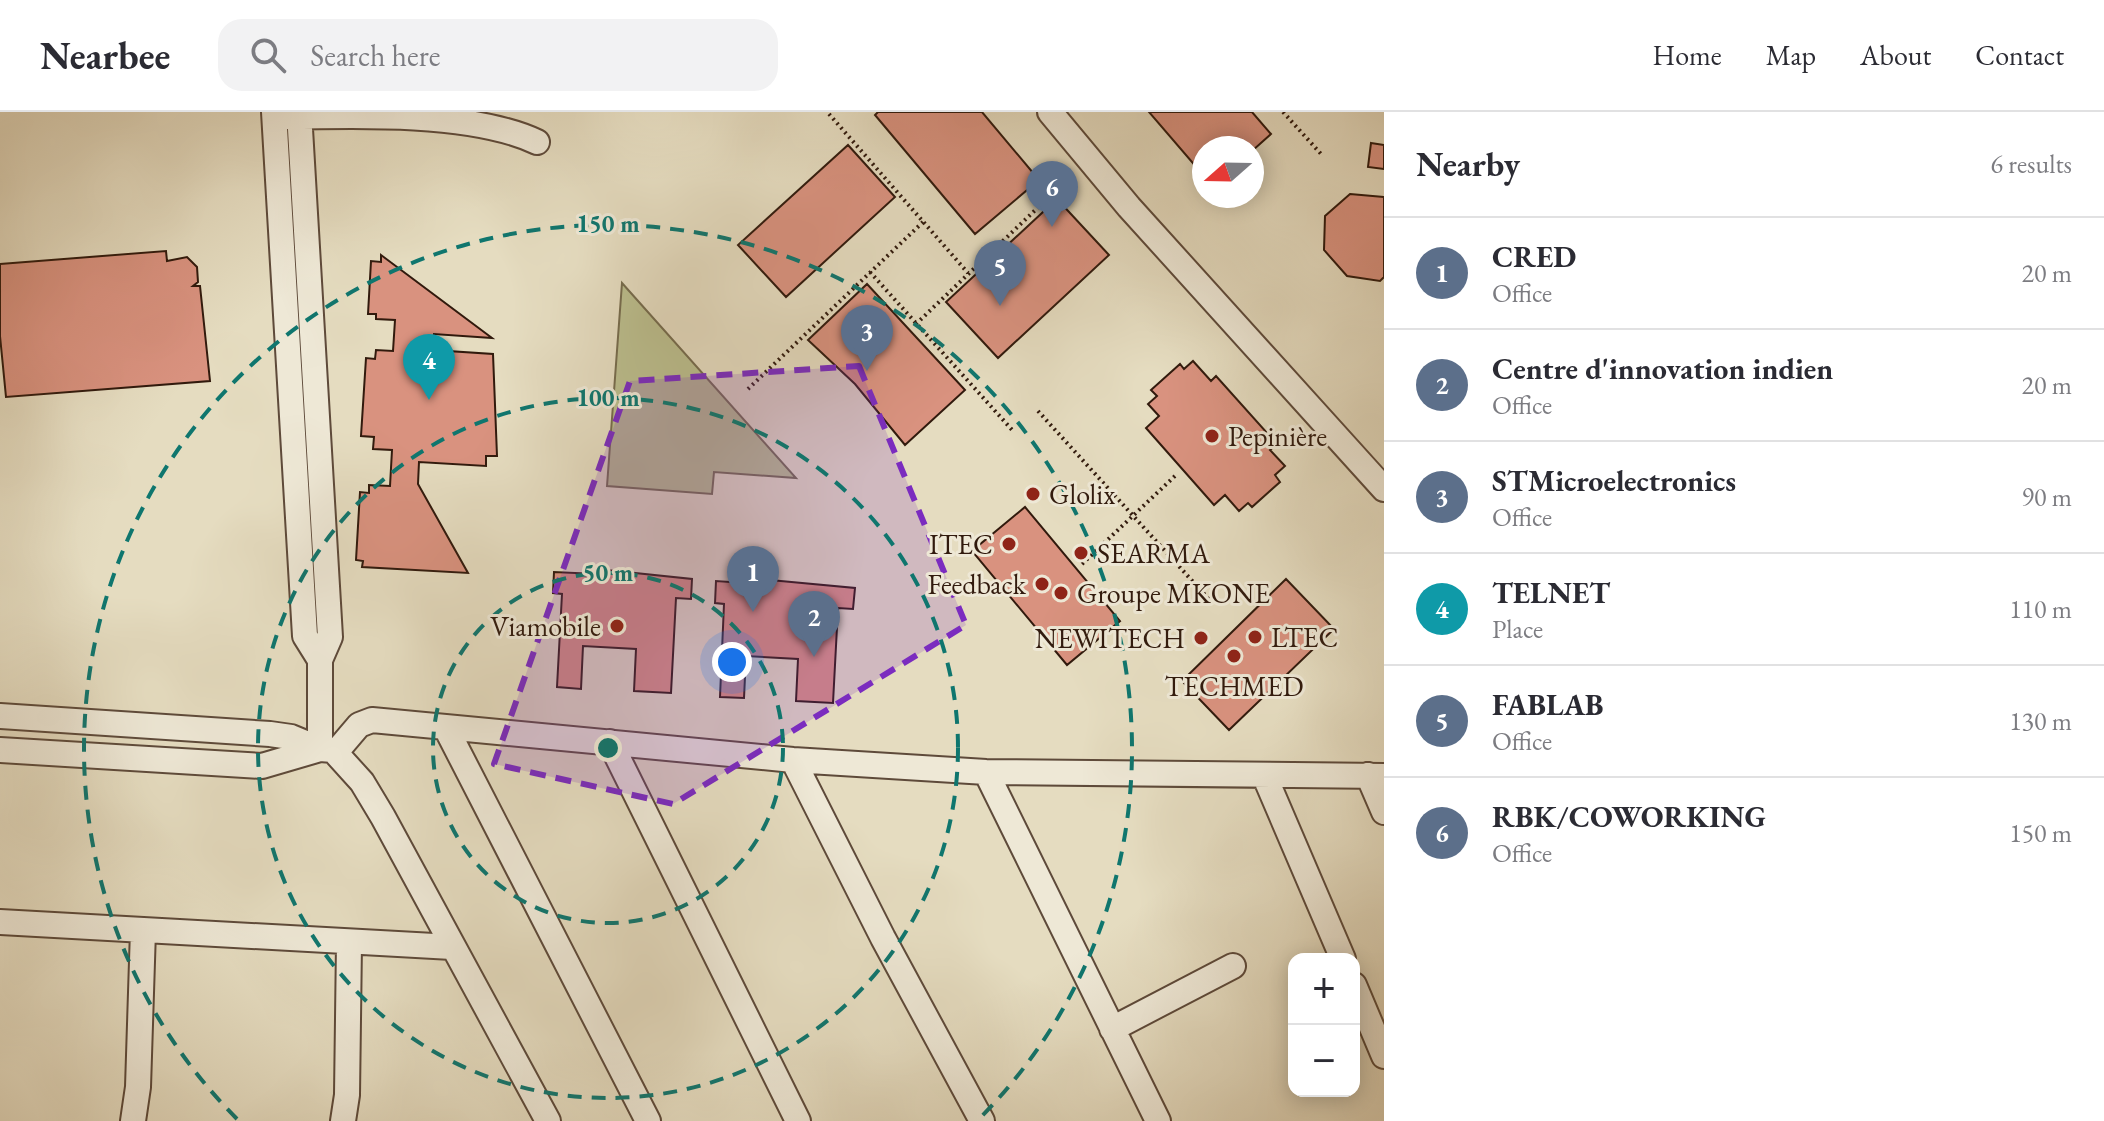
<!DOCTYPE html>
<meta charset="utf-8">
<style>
body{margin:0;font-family:"EB Garamond",serif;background:#f2f2f3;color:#2b2b33}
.controls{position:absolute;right:24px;bottom:24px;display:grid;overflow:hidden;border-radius:16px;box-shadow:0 4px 20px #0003}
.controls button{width:72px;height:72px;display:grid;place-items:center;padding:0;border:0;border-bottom:2px solid #e1e1e2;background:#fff;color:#2b2b33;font:40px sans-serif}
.compass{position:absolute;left:1192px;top:24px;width:72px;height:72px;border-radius:50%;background:#fff;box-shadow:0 4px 20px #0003;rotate:250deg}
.you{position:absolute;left:732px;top:550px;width:28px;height:28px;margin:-20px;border:6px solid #fff;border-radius:50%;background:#1a73e8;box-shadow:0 0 0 12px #1a73e833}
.badge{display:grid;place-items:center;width:52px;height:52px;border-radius:50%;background:#ea580c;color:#fff;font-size:26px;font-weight:700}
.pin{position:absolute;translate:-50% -66px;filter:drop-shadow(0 2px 4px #0008)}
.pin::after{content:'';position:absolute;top:42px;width:28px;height:24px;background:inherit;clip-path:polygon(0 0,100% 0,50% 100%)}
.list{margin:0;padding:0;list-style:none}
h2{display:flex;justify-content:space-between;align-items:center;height:104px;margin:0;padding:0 32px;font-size:34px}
h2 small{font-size:26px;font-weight:400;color:#7c7c81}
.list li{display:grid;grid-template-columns:52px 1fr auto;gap:24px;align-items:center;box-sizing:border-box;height:112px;padding:0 32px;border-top:2px solid #e1e1e2}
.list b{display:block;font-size:30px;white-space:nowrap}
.list p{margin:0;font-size:26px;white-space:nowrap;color:#7c7c81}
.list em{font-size:26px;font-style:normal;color:#7c7c81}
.icon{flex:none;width:44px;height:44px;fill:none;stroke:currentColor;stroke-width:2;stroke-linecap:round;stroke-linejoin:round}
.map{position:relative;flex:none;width:1384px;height:1009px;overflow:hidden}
header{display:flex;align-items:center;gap:48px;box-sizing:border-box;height:112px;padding:0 40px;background:#fff;border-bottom:2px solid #e1e1e2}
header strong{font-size:38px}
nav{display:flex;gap:44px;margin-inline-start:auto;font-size:28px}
.search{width:560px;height:72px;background:#f2f2f3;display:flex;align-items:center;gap:20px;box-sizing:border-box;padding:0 28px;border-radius:24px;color:#7c7c81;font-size:30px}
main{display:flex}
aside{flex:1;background:#fff}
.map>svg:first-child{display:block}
</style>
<header>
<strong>Nearbee</strong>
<div class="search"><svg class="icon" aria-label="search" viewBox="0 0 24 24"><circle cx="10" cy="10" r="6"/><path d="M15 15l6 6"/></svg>Search here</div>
<nav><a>Home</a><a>Map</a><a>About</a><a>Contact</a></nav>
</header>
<main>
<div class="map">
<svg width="1384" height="1009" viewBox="0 0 1384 1009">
<rect width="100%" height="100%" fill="#e5dcc0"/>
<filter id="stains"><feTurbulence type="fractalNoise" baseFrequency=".0025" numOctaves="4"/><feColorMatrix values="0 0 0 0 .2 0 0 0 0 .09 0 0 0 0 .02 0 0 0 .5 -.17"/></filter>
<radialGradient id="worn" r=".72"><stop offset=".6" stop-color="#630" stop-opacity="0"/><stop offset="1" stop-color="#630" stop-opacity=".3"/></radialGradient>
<path fill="#bbbe8e" stroke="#766c4e" stroke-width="2" d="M622,171l174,195 -82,-6 -2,22 -105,-8z"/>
<path fill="#d9927f" stroke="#311a0d" stroke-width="2" d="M878,0h104l57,68 -64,54 -100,-119z
M1149,0h103l19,22 -19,17 -48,-3v28z
M1371,31l13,2v24l-16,-2z
M848,33l47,52 -109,100 -48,-52z
M1350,82l34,3v80l-4,4 -33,-5 -23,-26 1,-34z
M1057,87l52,56 -111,103 -52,-56z
M166,139l1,10 20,-4 10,10 1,15 -5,4h7l10,95 -204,16 -6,-61v-72z
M381,143l111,83 -58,-4 -1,16 60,4 4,102h-11v10l-67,-4 -1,22 50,89 -106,-6 1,-6 -7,-1 4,-68 9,1v-8l21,1 2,-36 -19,-1 1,-12 -13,-1 5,-78 9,1 1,-9 17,1 2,-31 -19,-1v-5h-8l3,-53 10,1z
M867,172l98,106 -60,55 -50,-61 -47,-44z
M1193,249l18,20 5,-5 61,68 -7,6 15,16 -10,9 5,7 -28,25 -4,-4 -9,8 -14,-16 -11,10 -68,-77 13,-12 -11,-12 9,-8 -6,-6 29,-26 4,5z
M1025,395l95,114 -53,44 -95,-114z
M597,457l95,10 -1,20 -15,-1 -5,95 -37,-2 2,-42 -53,-3 -2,43 -24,-2 5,-93 -9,-1 1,-21 43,2z
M760,467l95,9 -2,21 -15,-1 -5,95 -37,-2 2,-42 -52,-3 -2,42 -24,-1 4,-93 -9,-1 1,-22 43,3z
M1286,467l48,50 -105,101 -47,-49z"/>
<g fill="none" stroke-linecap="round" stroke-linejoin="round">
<g stroke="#5e4a3a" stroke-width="28">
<path id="minor" d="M274,0l31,524 15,24
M299,0l31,525 -10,23v89
M1050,0l79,95 255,282
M284,5c73,-2 190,-5 253,25
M0,604l270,18 21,3 29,12
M446,616l202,393
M610,630l188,379
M0,638l262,16 58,-17 13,1 29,32 21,35 165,304
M336,640l23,-27 13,-5 421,40 193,12 398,4
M793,648l90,178 99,183
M986,660l172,349
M1368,663l16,37
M1265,665l78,182
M0,810l452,25
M1354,873l30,71
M1112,917l121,-63
M133,1009l5,-34 5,-157
M343,1009l4,-26 2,-152"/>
</g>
<path stroke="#311a0d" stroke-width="4" stroke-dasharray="2 4" stroke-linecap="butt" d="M1283,0l39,43
M829,2l139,159
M870,160l144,160
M916,212l157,-150
M748,277l175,-167
M1038,299l177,195
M1082,452l94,-89"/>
<use href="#minor" stroke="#eee8d6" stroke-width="24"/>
</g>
<path fill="#7b2cbf" fill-opacity="0.2" stroke="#7b2cbf" stroke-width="6" stroke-dasharray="16 10" stroke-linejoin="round" d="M859,254l107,259 -293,179 -179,-40 136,-383z"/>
<g fill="none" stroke="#0f766e" stroke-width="4" stroke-dasharray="14 10">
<circle cx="608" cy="636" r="175"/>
<circle cx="608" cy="636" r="350"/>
<path d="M237 1007A524 524 0 1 1 979 1007"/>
</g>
<g fill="#8f2418" stroke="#eee8d6" stroke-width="3">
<circle cx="1212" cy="324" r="8"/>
<circle cx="1033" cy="382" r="8"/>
<circle cx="1009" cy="432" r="8"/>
<circle cx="1081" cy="441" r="8"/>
<circle cx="1042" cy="472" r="8"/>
<circle cx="1061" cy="481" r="8"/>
<circle cx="617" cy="514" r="8"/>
<circle cx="1255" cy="525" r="8"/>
<circle cx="1201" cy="526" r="8"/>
<circle cx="1234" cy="544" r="8"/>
</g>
<g text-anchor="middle" stroke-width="6" stroke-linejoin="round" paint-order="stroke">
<g font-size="28" fill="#311a0d" stroke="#eee8d6" text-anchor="start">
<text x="1228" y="334">Pepinière</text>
<text x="1049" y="392">Glolix</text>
<text x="993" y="442" text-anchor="end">ITEC</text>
<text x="1097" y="451">SEARMA</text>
<text x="1026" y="482" text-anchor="end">Feedback</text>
<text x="1077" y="491">Groupe MKONE</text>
<text x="601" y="524" text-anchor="end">Viamobile</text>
<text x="1271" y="535">LTEC</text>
<text x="1185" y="536" text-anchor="end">NEWITECH</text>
<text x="1234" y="584" text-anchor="middle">TECHMED</text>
</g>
</g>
<circle cx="608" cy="636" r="12" fill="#0f766e" stroke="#eee8d6" stroke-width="4"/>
<g font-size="24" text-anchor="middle" font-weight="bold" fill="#0f766e" stroke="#eee8d6" stroke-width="6" stroke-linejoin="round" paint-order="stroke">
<text x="608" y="120">150 m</text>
<text x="608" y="294">100 m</text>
<text x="608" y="469">50 m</text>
</g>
<rect width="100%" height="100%" filter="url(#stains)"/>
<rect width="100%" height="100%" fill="url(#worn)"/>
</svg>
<div class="controls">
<button>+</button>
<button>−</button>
</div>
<svg class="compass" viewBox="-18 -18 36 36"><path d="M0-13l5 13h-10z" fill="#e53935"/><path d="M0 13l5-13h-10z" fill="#7c7c81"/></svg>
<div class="you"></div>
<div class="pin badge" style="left:753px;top:500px;background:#5c6f8a">1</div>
<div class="pin badge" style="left:814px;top:545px;background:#5c6f8a">2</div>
<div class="pin badge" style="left:867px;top:259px;background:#5c6f8a">3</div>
<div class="pin badge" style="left:429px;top:288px;background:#0f9aa8">4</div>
<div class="pin badge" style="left:1000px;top:194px;background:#5c6f8a">5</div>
<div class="pin badge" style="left:1052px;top:115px;background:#5c6f8a">6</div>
</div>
<aside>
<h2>Nearby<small>6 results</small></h2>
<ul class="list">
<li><span class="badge" style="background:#5c6f8a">1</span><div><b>CRED</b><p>Office</p></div><em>20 m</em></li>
<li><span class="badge" style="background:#5c6f8a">2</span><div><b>Centre d'innovation indien</b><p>Office</p></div><em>20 m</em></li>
<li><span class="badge" style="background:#5c6f8a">3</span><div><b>STMicroelectronics</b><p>Office</p></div><em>90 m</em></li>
<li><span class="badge" style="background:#0f9aa8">4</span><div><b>TELNET</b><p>Place</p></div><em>110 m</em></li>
<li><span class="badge" style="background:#5c6f8a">5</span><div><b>FABLAB</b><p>Office</p></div><em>130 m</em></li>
<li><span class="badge" style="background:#5c6f8a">6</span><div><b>RBK/COWORKING</b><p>Office</p></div><em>150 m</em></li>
</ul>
</aside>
</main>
